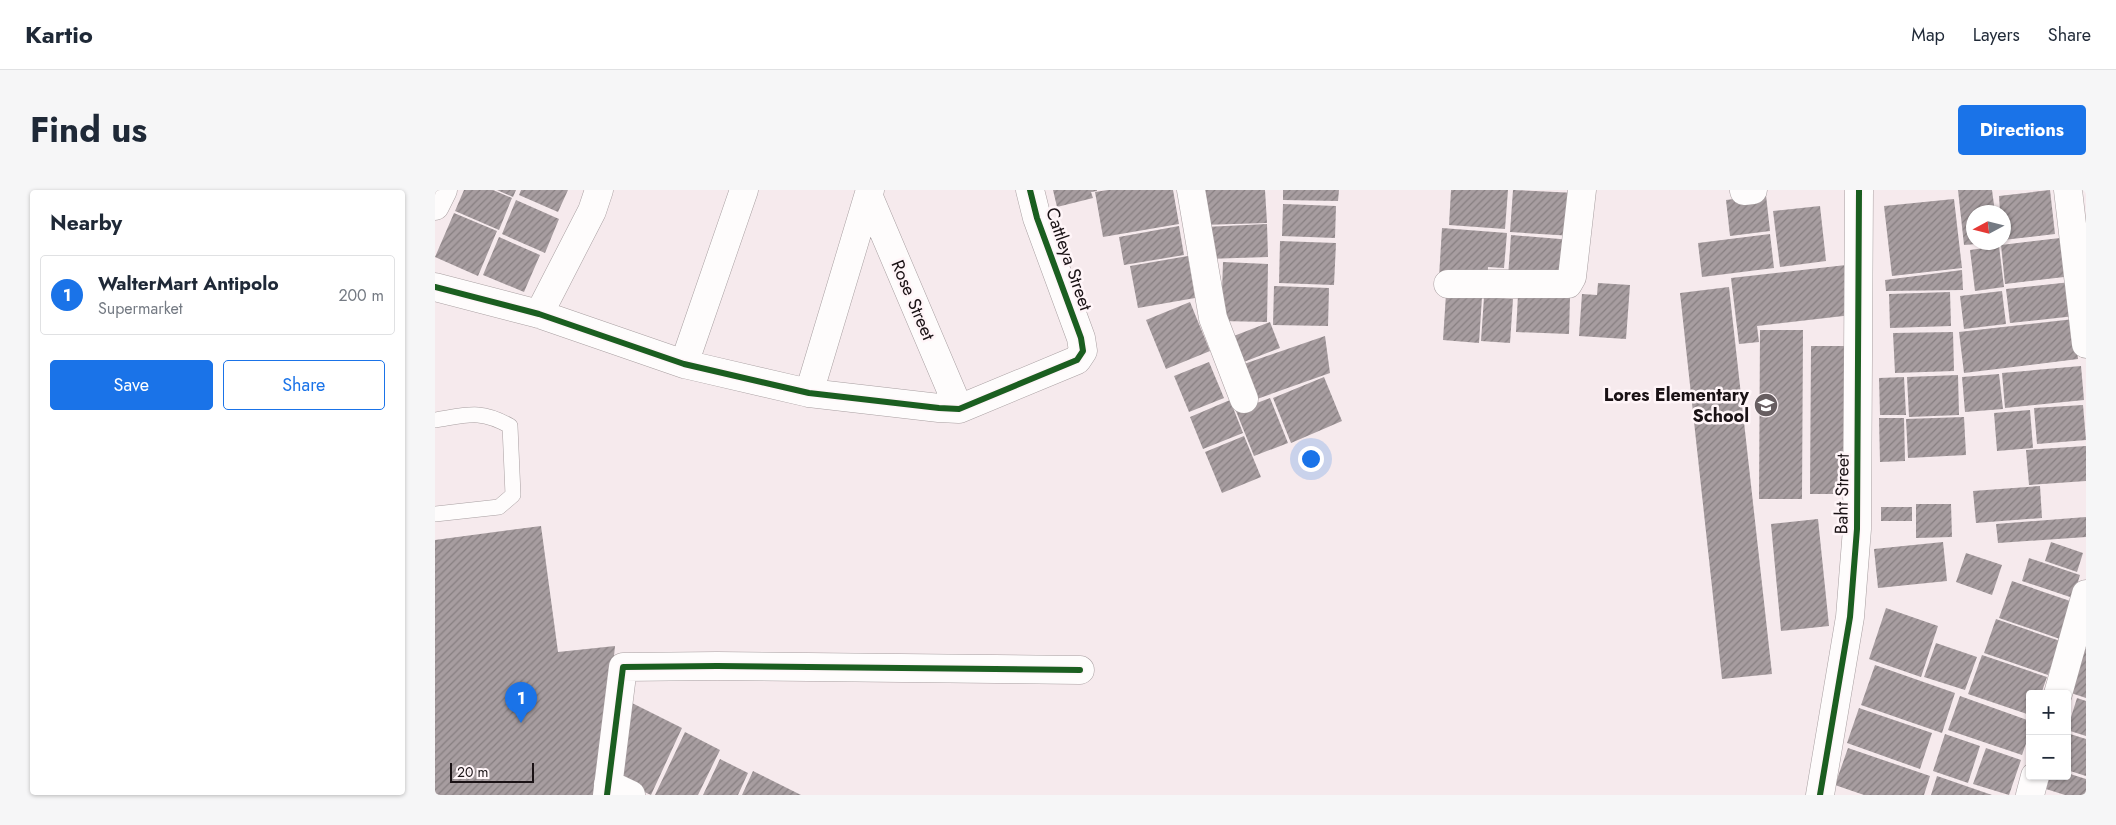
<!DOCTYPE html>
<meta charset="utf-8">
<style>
body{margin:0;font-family:Jost,sans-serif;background:#f6f6f7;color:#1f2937}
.controls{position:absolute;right:15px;bottom:15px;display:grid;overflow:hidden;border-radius:5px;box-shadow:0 1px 4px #0004}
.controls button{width:45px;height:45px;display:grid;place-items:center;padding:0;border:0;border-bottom:1px solid #e0e1e3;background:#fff;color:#1f2937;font:25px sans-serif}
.compass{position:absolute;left:1531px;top:15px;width:45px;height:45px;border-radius:50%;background:#fff;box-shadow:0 1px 4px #0004;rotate:263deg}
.scale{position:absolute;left:15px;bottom:12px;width:84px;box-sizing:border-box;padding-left:5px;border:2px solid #1a1215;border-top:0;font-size:14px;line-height:18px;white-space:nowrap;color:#1a1215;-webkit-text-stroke:4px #fff5f8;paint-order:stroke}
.you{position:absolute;left:875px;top:268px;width:18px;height:18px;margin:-12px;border:4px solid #fff;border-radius:50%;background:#1a73e8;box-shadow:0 0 0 8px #1a73e833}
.badge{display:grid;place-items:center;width:32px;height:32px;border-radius:50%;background:#1a73e8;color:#fff;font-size:16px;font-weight:700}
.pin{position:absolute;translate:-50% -41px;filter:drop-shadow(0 1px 2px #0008)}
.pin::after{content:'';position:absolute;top:26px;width:18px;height:15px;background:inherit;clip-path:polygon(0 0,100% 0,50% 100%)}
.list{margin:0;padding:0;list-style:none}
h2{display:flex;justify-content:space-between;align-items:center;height:65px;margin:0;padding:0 20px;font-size:21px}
h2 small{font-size:16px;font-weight:400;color:#747a83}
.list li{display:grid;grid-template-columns:32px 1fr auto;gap:15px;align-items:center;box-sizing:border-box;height:80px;margin:0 10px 10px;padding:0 10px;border:1px solid #e0e1e3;border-radius:5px}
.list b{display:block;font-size:19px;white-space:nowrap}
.list p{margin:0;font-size:16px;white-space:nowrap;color:#747a83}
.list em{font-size:16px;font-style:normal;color:#747a83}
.actions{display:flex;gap:10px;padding:15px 20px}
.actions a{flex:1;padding:11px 0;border:1px solid #1a73e8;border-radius:5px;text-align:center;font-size:18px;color:#1a73e8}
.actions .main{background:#1a73e8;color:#fff}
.map{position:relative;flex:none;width:1651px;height:605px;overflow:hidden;border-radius:5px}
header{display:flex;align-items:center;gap:30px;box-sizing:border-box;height:70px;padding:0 25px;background:#fff;border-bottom:1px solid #e0e1e3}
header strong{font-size:24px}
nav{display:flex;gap:28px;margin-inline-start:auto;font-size:18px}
.intro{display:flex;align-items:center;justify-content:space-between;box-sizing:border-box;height:120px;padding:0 30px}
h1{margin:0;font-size:35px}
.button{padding:12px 22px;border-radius:5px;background:#1a73e8;color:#fff;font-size:18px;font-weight:700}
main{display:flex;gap:30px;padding:0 30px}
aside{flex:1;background:#fff;border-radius:5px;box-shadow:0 1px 4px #0004}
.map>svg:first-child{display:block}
</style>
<header>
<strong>Kartio</strong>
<nav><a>Map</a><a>Layers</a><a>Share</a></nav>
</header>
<div class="intro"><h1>Find us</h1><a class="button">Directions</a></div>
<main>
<aside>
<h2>Nearby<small></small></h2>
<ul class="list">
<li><span class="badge">1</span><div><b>WalterMart Antipolo</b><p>Supermarket</p></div><em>200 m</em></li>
</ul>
<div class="actions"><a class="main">Save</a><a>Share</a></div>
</aside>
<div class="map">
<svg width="1651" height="605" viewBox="0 0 1651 605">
<defs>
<pattern id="building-hatch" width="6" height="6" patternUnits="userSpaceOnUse" patternTransform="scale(1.25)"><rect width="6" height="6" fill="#a79da0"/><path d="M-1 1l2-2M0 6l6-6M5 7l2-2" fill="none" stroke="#877f81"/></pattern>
</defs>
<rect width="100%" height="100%" fill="#f6eaed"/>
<path fill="url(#building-hatch)" d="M29,0h29l19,8 -13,32 -44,-19z
M62,0h19l-3,7z
M86,0h47l-10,22 -39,-17z
M618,0h44v1l-6,1 2,6 -36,9z
M673,0h65l6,34 -76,13 -8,-45z
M765,0h65l2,33 -66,2z
M848,0h56l-1,11 -55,-1z
M1016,0h57l-3,39 -56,-4z
M1078,0l63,3 -3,43 -63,-4z
M1523,0h34l3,22h-22v30l4,2 -13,1z
M1615,0l5,44 -52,6v-28h-3l-1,-16z
M1331,5l4,36 -40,5 -4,-36z
M1519,9l8,69 -70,8 -8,-70z
M81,10l43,19 -14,34 -43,-19z
M848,14l53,2 -1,32 -53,-2z
M1385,16l6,55 -46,6 -7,-56z
M19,23l43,18 -19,45 -43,-19z
M832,34l1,33 -62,2 -1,-32z
M744,36l5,29 -60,10 -5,-28z
M1007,38l65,5 -3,35 -16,-1 -1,14 -48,-4z
M1335,44l4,34 -72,9 -4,-34z
M1076,45l61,5 -3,41 -61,-4z
M64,47l41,18 -16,37 -41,-17z
M1625,48l4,39 -59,7 -4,-39z
M845,51l56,2 -2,42 -55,-2z
M1564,56l5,41 -29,4 -5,-41z
M753,66l7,42 -57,10 -8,-42z
M788,72l45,2 -1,58 -46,-1z
M1411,75l6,50 -95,11 2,16 -20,2 -8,-66z
M1527,80l1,20 -77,1 -1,-11z
M1636,92l4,34 -65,7 -4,-34z
M1163,93l32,2 -4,54 -47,-3 3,-42 15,1z
M839,96l55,2 -1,38 -55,-1z
M1294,97l43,387 -50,5 -42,-386z
M1567,101l4,33 -42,5 -4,-33z
M1515,102l1,34 -61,2 -1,-34z
M1011,104l36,3 -3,46 -36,-3z
M1083,105l52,2 -1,37 -53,-2z
M1049,107l29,2 -3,44 -29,-2z
M755,112l20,49 -44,18 -20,-49z
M1639,129l4,40 -114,14 -5,-41z
M835,132l10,26 -44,17 -10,-26z
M1325,140h43l-1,169h-43z
M1518,142l1,39 -59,2 -2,-40z
M890,146l5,37 -73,26 -13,-35z
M1376,156h45l-1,148h-45z
M774,172l15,36 -35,14 -15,-36z
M1646,176l3,34 -79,8 -3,-35z
M1564,184l4,35 -38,3 -3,-35z
M1523,185l1,40 -50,2 -2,-40z
M889,187l18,44 -51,22 -18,-45z
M1469,187l2,38h-26l-1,-37z
M835,208l18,45 -34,13 -18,-45z
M795,210l13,33 -40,16 -13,-32z
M1648,215l3,35 -49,4 -3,-36z
M1595,220l3,38 -36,3 -3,-38z
M1529,227l2,38 -58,3 -2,-39z
M1444,228h25l1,43 -25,1z
M809,246l17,41 -39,16 -17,-41z
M1651,256v35l-57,4 -3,-35z
M1605,296l2,32 -66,5 -3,-32z
M1481,314h35l1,33 -36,1z
M1446,317h31v14h-31z
M1651,327v20l-88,6 -2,-19z
M1383,329l11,107 -48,5 -10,-107z
M106,336l17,126 57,-6 -15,149h-165v-255z
M1508,352l4,39 -69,7 -4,-39z
M1616,352l32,11 -6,19 -32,-11z
M1531,363l36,12 -10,30 -36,-13z
M1594,368l51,17 -7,23 -51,-17z
M1577,391l61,21 -13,37 -61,-21z
M1451,418l52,18 -17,51 -52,-18z
M1561,429l64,22 -12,34 -64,-22z
M1501,453l41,14 -12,33 -41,-13z
M1647,458l4,1v49l-18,-6z
M1547,465l65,22 -6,17h-11v21l-62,-21z
M1440,475l80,28 -13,40 -81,-28z
M1525,506l70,25v11l-8,23 -74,-25z
M1642,508l9,3v35l-19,-6z
M195,512l52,26 -31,67 -37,-17z
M1424,518l73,25 -12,36 -73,-26z
M250,542l35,18 -22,45h-43z
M1632,543l19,6v37l-19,-6z
M1510,544l35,12 -12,37 -35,-12z
M1413,558l82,28 -6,19h-60l-29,-10z
M1551,558l35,12 -12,35 -36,-11z
M285,569l28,14 -10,22h-35z
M318,581l48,24h-59z
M1632,583l19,6v16h-21l-19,-6 4,-13h17z
M1502,586l55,19h-61z"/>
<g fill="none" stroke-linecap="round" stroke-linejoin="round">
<g stroke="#a89fa1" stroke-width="16">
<path id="service" d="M0,230c32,-5 45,-11 75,6l3,69 -14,12 -64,7"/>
</g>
<g stroke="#a89fa1" stroke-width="29">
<path id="minor" d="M756,0l22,128 31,81
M1633,0l18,154
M1309,1l9,-1
M434,7l90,212
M0,16l8,-16
M1013,94h120l4,-7 10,-87
M0,97l104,27 145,50 125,29 130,15 20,1 118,-49 6,-9 -2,-13 -44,-120 -7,-28
M104,124l53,-103 7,-21
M249,174l60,-174
M374,203l61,-203
M1623,504l28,-100
M173,594l23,11
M172,605l16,-128 94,-1 363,4
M1385,605l30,-178 7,-88 2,-339
M1595,605l5,-19"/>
</g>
<use href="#service" stroke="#fefcfc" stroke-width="15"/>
<use href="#minor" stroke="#fefcfc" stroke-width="28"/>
<g stroke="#fff5f8" stroke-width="9">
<path id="cycleway" d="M0,97l104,27 145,50 125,29 130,15 20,1 118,-49 6,-9 -2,-13 -44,-120 -7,-28
M172,605l16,-128 94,-1 363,4
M1385,605l30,-178 7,-88 2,-339"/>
</g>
<use href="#cycleway" stroke="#1b5e20" stroke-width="6"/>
</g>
<defs>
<g id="school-disc" transform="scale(1.25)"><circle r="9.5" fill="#675e61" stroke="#fff5f8"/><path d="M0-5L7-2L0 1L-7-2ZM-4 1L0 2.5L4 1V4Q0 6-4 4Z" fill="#fff"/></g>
</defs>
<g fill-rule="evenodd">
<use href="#school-disc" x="1331" y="215"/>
</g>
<g text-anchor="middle" stroke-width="5" stroke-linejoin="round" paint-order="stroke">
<g font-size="18" fill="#1a1215" stroke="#fff5f8">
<text transform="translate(634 69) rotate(71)" y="6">Cattleya Street</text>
<text transform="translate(478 110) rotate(67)" y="6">Rose Street</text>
<text transform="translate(1407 304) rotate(-89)" y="6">Baht Street</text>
</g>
<g font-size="18" font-weight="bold" fill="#1a1215" stroke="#fff5f8" text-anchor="end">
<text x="1314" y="211">Lores Elementary<tspan x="1314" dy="21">School</tspan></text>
</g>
</g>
</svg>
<div class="controls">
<button>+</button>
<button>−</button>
</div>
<svg class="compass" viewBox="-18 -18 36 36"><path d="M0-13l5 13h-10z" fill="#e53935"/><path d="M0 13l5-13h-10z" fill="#747a83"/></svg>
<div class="scale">20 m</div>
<div class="you"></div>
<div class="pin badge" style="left:86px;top:533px">1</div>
</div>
</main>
